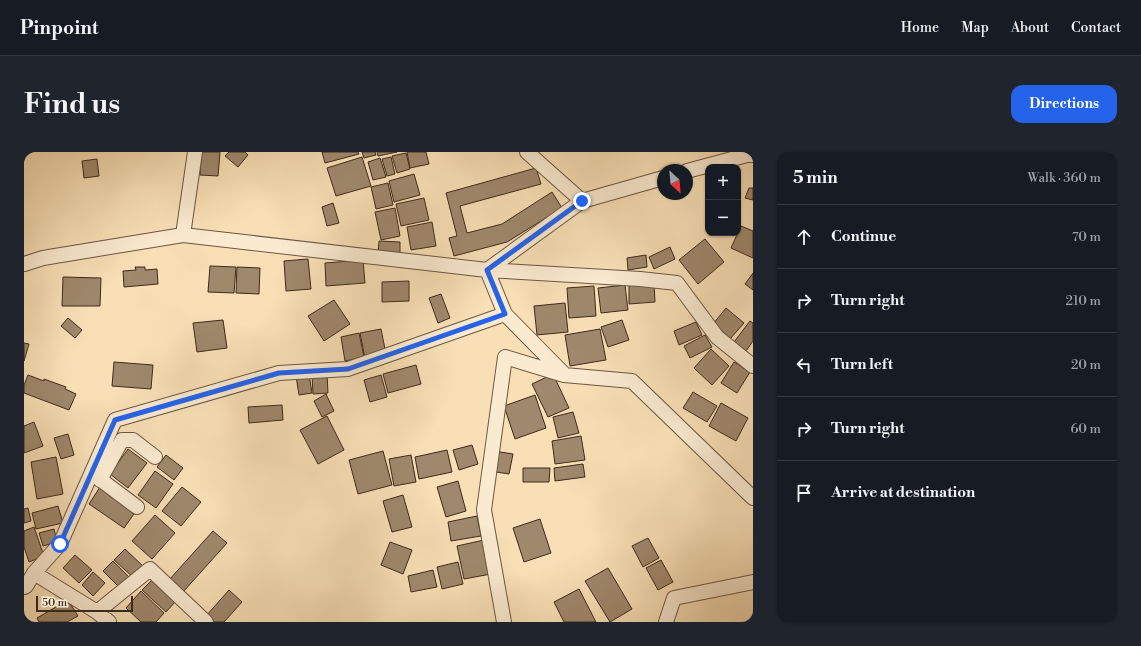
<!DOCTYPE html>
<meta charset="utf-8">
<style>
body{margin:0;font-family:"Libre Bodoni",serif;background:#20242c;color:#f1f3f6}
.controls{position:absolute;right:12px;top:12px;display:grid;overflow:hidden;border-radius:8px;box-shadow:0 1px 3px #0004}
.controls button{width:36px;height:36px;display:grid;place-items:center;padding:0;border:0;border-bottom:1px solid #363941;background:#171b24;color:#f1f3f6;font:20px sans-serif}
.compass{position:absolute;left:633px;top:12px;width:36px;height:36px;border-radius:50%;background:#171b24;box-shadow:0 1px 3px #0004;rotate:154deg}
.scale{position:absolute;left:12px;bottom:10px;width:97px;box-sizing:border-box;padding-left:4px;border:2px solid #3e2a1b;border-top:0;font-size:11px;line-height:14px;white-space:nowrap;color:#3e2a1b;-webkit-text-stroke:3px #faead0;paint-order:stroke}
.stop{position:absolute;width:12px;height:12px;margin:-9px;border:3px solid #2563eb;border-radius:50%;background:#fff}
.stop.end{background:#2563eb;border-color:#fff;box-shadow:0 1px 4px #0008}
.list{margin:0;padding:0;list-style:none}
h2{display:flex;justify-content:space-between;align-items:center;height:52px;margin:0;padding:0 16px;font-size:17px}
h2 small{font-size:13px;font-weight:400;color:#9ea1a6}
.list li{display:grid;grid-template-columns:26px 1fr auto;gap:12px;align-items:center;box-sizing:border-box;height:64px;padding:0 16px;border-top:1px solid #363941}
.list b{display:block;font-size:15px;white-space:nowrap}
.list em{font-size:13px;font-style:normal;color:#9ea1a6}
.icon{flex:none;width:22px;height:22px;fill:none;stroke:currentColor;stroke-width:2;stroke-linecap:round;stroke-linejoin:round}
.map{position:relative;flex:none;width:729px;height:470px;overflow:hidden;border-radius:12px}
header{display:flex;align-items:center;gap:24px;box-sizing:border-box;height:56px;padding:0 20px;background:#171b24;border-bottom:1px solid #363941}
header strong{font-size:19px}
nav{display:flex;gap:22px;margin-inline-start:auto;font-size:14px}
.intro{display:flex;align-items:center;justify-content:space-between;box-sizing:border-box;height:96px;padding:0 24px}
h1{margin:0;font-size:28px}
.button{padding:10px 18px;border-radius:12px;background:#2563eb;color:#fff;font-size:14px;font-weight:700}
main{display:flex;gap:24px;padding:0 24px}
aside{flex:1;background:#171b24;border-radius:12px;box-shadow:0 1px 3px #0004}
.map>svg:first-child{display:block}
</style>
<header>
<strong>Pinpoint</strong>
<nav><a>Home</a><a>Map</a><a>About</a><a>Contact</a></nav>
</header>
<div class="intro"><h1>Find us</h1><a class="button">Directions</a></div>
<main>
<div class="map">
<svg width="729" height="470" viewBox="0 0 729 470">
<rect width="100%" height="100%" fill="#f8dfb6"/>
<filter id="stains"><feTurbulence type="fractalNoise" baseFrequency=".005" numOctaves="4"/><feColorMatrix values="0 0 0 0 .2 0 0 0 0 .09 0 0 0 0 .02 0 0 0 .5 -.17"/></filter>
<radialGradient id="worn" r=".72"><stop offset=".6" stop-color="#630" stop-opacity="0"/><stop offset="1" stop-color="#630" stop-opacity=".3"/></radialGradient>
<path fill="#9f886c" stroke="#3e2a1b" d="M177,0h19l-2,24 -18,-1z
M205,0h16l3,3 -10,12 -13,-11z
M298,0h36l1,2 -34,9z
M338,0h13l1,3 -12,3z
M353,0h20l-19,4z
M383,0h19l3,12 -19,4z
M382,1l4,16 -13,4 -5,-17z
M338,5l9,29 -35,10 -9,-28z
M367,5l4,17 -8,2 -5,-17z
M356,6l6,19 -13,3 -5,-18z
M73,7l2,17 -15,2 -2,-17z
M512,16l5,16 -81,22 7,27 35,-9 50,-32 10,16 -55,34 -53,14 -5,-18 8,-2 -11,-43z
M390,22l6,21 -26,7 -5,-21z
M364,31l5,22 -17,4 -5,-22z
M725,36h4v12l-8,-2z
M400,46l5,22 -28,6 -5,-22z
M309,51l6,20 -12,3 -5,-19z
M371,56l5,28 -19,4 -6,-28z
M408,70l4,24 -25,4 -4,-23z
M717,74l12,5v27l-22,-10z
M681,87l19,23 -26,22 -19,-24z
M355,89l21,1v13l-22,-1z
M646,95l5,12 -21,10 -5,-12z
M622,103l1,12 -19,3 -1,-12z
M284,107l3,30 -25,2 -2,-30z
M339,108l2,23 -39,3 -1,-23z
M186,114l26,1 -2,26 -26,-1z
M111,115h10v3l12,-1 1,15 -34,3 -1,-16 13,-1z
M213,115l23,1 -1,26 -23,-1z
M729,121v17l-8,-6z
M39,125l38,1 -1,28h-38z
M385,129v20l-27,1v-20z
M630,130l1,20 -26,2v-20z
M601,133l3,25 -27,3 -3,-25z
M570,134l2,30 -27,2 -2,-30z
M417,142l9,24 -12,5 -9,-25z
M310,148l16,24 -26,17 -16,-25z
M541,151l3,29 -31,3 -3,-29z
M702,156l18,15 -14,16 -17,-15z
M44,166l14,12 -7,8 -14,-12z
M199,168l4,28 -30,4 -4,-29z
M598,168l7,20 -21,7 -7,-20z
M726,169l3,2v18l-7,10 -12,-9z
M672,170l6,13 -23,10 -5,-14z
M357,177l5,25 -21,4 -5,-25z
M576,177l6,31 -36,6 -5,-31z
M335,181l5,24 -19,4 -4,-24z
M681,183l7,12 -22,11 -6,-12z
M0,191l5,1 -5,17z
M687,197l18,17 -17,19 -18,-17z
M90,210l39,3 -2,24 -39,-3z
M710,210l16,10 -13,21 -16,-10z
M392,213l5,19 -33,9 -5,-19z
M285,222l3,19 -13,2 -3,-19z
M303,222l1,19 -15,1 -1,-19z
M529,222l16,34 -21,9 -16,-33z
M4,223l16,6v-2l22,8 -1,2 11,5 -7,16 -45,-17v-8z
M357,223l6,22 -17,5 -6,-22z
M669,240l24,14 -10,16 -24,-14z
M302,242l8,17 -12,6 -8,-16z
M511,243l11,33 -31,11 -11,-33z
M697,251l27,15 -12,23 -27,-15z
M258,253l1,15 -34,3 -1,-16z
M549,260l6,21 -21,5 -5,-21z
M303,264l17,34 -26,14 -18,-34z
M10,270l9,24 -19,7v-27z
M44,282l6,21 -13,4 -7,-21z
M557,284l4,24 -30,4 -3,-23z
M448,293l6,19 -19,6 -6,-20z
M104,297l19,14 -19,25 -18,-14z
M423,298l5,22 -33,7 -4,-22z
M359,299l9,34 -34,9 -9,-34z
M470,299l19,3 -4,20 -19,-3z
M142,303l17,13 -9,12 -17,-13z
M387,303l5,27 -22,4 -5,-27z
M32,305l7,37 -26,5 -6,-37z
M559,312l2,13 -30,4 -1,-13z
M499,316h27l-1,14h-26z
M131,319l18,13 -17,24 -18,-13z
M434,329l8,30 -20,6 -9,-30z
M76,335l36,24 -12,17 -35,-24z
M158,335l19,15 -20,24 -19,-15z
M379,343l9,32 -20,5 -9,-31z
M34,354l5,17 -27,6 -4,-16z
M4,356l3,13 -7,2v-14z
M131,363l20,18 -23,26 -20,-18z
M453,364l4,20 -30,5 -3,-19z
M516,367l11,34 -27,9 -11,-34z
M10,375l10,29 -15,6 -5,-15v-16z
M30,377l3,13 -14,4 -4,-13z
M189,379l14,12 -44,49 -14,-12z
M624,386l11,20 -16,9 -11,-21z
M460,388l7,34 -27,5 -7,-33z
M366,390l22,8 -9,24 -22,-9z
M101,397l20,19 -10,11 -21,-19z
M51,403l17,15 -13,13 -16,-15z
M637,408l12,22 -15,8 -12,-22z
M89,409l19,19 -10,10 -19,-19z
M434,410l5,22 -21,5 -5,-22z
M584,416l24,41 -22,13 -25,-41z
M409,418l4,17 -26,5 -3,-16z
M69,420l12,11 -12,13 -11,-11z
M129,427l23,22 -10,11 -24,-22z
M555,437l17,33h-32l-10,-20z
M205,438l13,12 -18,20h-10l-8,-6z
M117,439l23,22 -8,9h-15l-15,-14z
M44,448l10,16 -11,6h-28l-2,-4z"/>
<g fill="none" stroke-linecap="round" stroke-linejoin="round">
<g stroke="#6c5742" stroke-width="16">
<path id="minor" d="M503,0l55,49
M663,19l60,-16h6
M159,83l304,35 95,-69 81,-23
M0,112l19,-6 140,-23 12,-83
M539,221l-58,-59 -18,-44 153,9 37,4 40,54 36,29
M69,322l44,33
M76,328l22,-40h11l22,17
M10,421l63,39 12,10
M0,435l2,-1 8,-13 26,-29 55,-124 164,-47 69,-4 157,-55
M73,460l53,-43 56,53
M480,470l-20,-112 21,-153 59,18 68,6 121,117
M642,470l8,-24 79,-16"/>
</g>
<use href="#minor" stroke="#faead0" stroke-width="14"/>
</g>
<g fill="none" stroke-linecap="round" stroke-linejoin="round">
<path stroke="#2563eb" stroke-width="5" d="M36,392l55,-124 164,-47 69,-4 157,-55 -18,-44 95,-69"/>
</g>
<rect width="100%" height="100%" filter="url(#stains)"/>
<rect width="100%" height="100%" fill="url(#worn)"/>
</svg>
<div class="controls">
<button>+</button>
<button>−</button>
</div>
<svg class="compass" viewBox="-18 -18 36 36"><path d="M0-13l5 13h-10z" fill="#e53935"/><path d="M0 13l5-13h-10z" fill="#9ea1a6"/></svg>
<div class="scale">50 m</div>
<div class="stop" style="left:36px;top:392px"></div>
<div class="stop end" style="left:558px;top:49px"></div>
</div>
<aside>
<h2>5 min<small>Walk · 360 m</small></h2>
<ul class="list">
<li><svg class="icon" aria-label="ahead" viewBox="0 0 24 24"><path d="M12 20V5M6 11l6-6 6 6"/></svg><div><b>Continue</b></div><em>70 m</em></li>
<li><svg class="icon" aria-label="right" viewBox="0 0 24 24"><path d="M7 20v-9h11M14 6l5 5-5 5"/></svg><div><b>Turn right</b></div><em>210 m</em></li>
<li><svg class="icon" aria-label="left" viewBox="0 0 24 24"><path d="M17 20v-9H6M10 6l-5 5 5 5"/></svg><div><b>Turn left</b></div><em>20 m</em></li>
<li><svg class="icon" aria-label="right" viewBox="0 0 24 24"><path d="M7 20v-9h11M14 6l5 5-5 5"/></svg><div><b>Turn right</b></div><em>60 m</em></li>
<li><svg class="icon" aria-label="arrive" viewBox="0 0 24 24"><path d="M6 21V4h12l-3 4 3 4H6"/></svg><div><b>Arrive at destination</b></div></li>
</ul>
</aside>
</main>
